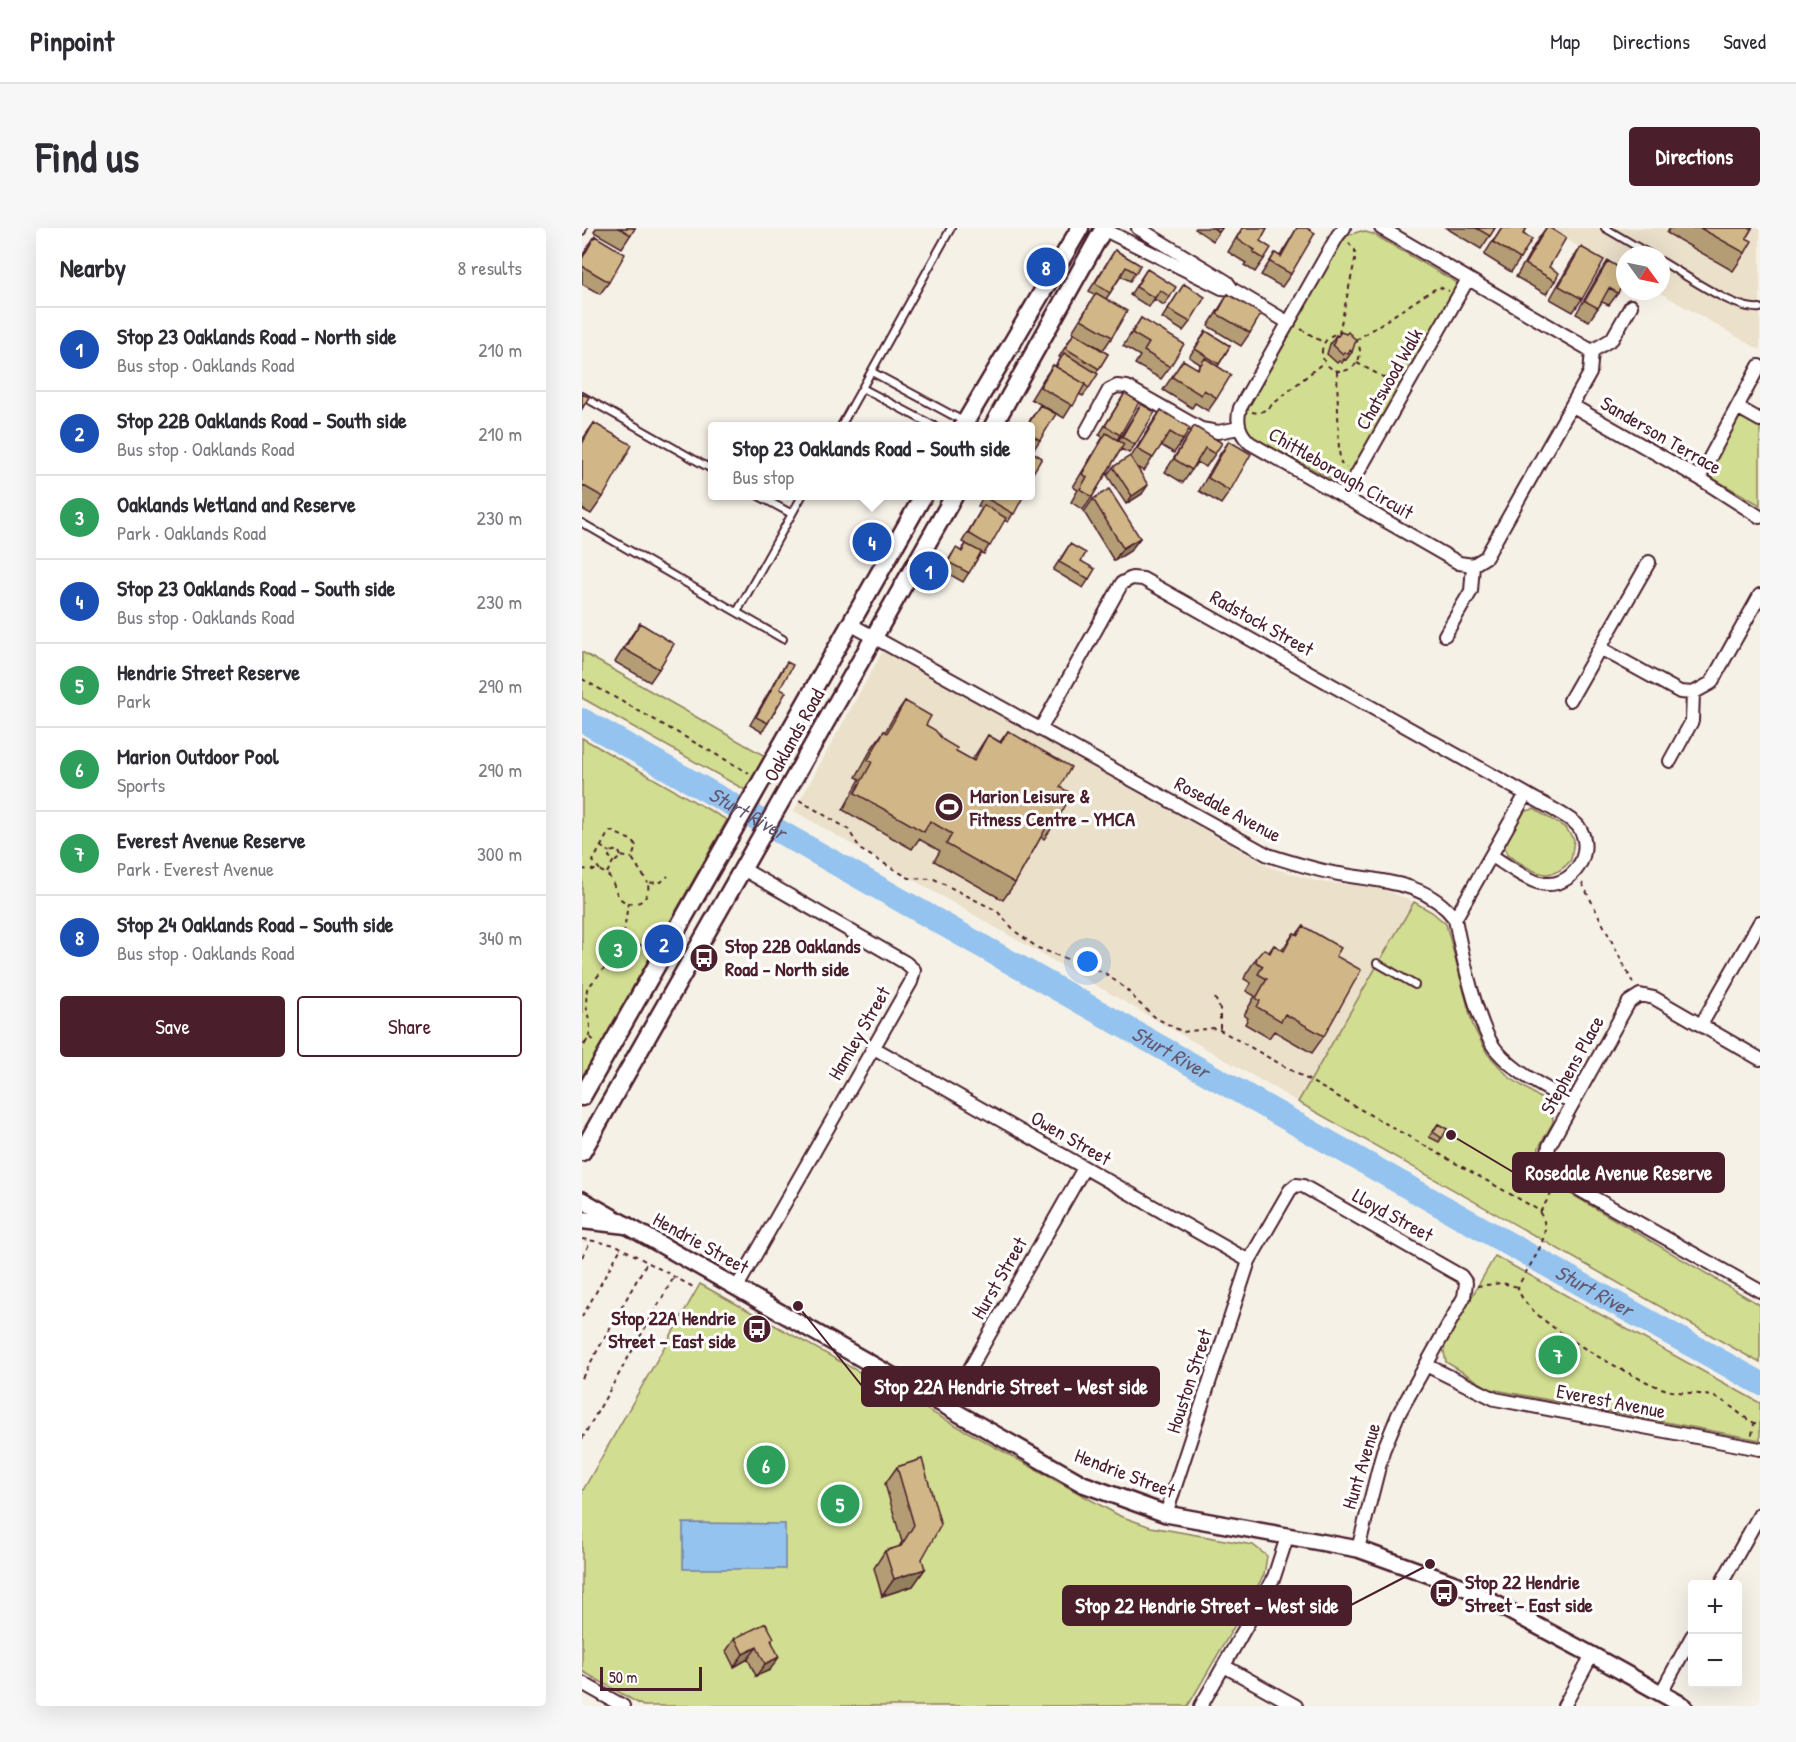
<!DOCTYPE html>
<meta charset="utf-8">
<style>
body{margin:0;font-family:"Patrick Hand",sans-serif;background:#f7f7f7;color:#2b2b33}
.controls{position:absolute;right:18px;bottom:18px;display:grid;overflow:hidden;border-radius:6px;box-shadow:0 6px 24px #0002}
.controls button{width:54px;height:54px;display:grid;place-items:center;padding:0;border:0;border-bottom:2px solid #e1e1e2;background:#fff;color:#2b2b33;font:30px sans-serif}
.compass{position:absolute;left:1034px;top:18px;width:54px;height:54px;border-radius:50%;background:#fff;box-shadow:0 6px 24px #0002;rotate:123deg}
.scale{position:absolute;left:18px;bottom:15px;width:102px;box-sizing:border-box;padding-left:6px;border:3px solid #4a1f2b;border-top:0;font-size:16px;line-height:21px;white-space:nowrap;color:#4a1f2b;-webkit-text-stroke:4px #fff;paint-order:stroke}
.you{position:absolute;left:506px;top:734px;width:21px;height:21px;margin:-15px;border:4px solid #fff;border-radius:50%;background:#1a73e8;box-shadow:0 0 0 9px #1a73e833}
.badge{display:grid;place-items:center;width:39px;height:39px;border-radius:50%;background:#4a1f2b;color:#fff;font-size:20px;font-weight:700}
.pin{position:absolute;translate:-50% -50%;border:3px solid #fff;box-shadow:0 2px 6px #0006}
.popup{position:absolute;left:126px;top:194px;width:327px;height:78px;box-sizing:border-box;display:grid;place-content:center;border-radius:6px;background:#fff;filter:drop-shadow(0 2px 4px #0005);font-size:20px;white-space:nowrap;color:#7c7c81}
.popup b{font-size:22px;color:#2b2b33}
.popup::after{content:'';position:absolute;left:50%;top:100%;margin-left:-12px;border:12px solid transparent;border-top-color:#fff}
.list{margin:0;padding:0;list-style:none}
h2{display:flex;justify-content:space-between;align-items:center;height:78px;margin:0;padding:0 24px;font-size:26px}
h2 small{font-size:20px;font-weight:400;color:#7c7c81}
.list li{display:grid;grid-template-columns:39px 1fr auto;gap:18px;align-items:center;box-sizing:border-box;height:84px;padding:0 24px;border-top:2px solid #e1e1e2}
.list b{display:block;font-size:22px;white-space:nowrap}
.list p{margin:0;font-size:20px;white-space:nowrap;color:#7c7c81}
.list em{font-size:20px;font-style:normal;color:#7c7c81}
.actions{display:flex;gap:12px;padding:18px 24px}
.actions a{flex:1;padding:14px 0;border:2px solid #4a1f2b;border-radius:6px;text-align:center;font-size:21px;color:#4a1f2b}
.actions .main{background:#4a1f2b;color:#fff}
.map{position:relative;flex:none;width:1178px;height:1478px;overflow:hidden;border-radius:6px}
header{display:flex;align-items:center;gap:36px;box-sizing:border-box;height:84px;padding:0 30px;background:#fff;border-bottom:2px solid #e1e1e2}
header strong{font-size:28px}
nav{display:flex;gap:33px;margin-inline-start:auto;font-size:21px}
.intro{display:flex;align-items:center;justify-content:space-between;box-sizing:border-box;height:144px;padding:0 36px}
h1{margin:0;font-size:42px}
.button{padding:15px 27px;border-radius:6px;background:#4a1f2b;color:#fff;font-size:21px;font-weight:700}
main{display:flex;gap:36px;padding:0 36px}
aside{flex:1;background:#fff;border-radius:6px;box-shadow:0 6px 24px #0002}
.map>svg:first-child{display:block}
</style>
<header>
<strong>Pinpoint</strong>
<nav><a>Map</a><a>Directions</a><a>Saved</a></nav>
</header>
<div class="intro"><h1>Find us</h1><a class="button">Directions</a></div>
<main>
<aside>
<h2>Nearby<small>8 results</small></h2>
<ul class="list">
<li><span class="badge" style="background:#1a4fb4">1</span><div><b>Stop 23 Oaklands Road - North side</b><p>Bus stop · Oaklands Road</p></div><em>210 m</em></li>
<li><span class="badge" style="background:#1a4fb4">2</span><div><b>Stop 22B Oaklands Road - South side</b><p>Bus stop · Oaklands Road</p></div><em>210 m</em></li>
<li><span class="badge" style="background:#2e9e5b">3</span><div><b>Oaklands Wetland and Reserve</b><p>Park · Oaklands Road</p></div><em>230 m</em></li>
<li><span class="badge" style="background:#1a4fb4">4</span><div><b>Stop 23 Oaklands Road - South side</b><p>Bus stop · Oaklands Road</p></div><em>230 m</em></li>
<li><span class="badge" style="background:#2e9e5b">5</span><div><b>Hendrie Street Reserve</b><p>Park</p></div><em>290 m</em></li>
<li><span class="badge" style="background:#2e9e5b">6</span><div><b>Marion Outdoor Pool</b><p>Sports</p></div><em>290 m</em></li>
<li><span class="badge" style="background:#2e9e5b">7</span><div><b>Everest Avenue Reserve</b><p>Park · Everest Avenue</p></div><em>300 m</em></li>
<li><span class="badge" style="background:#1a4fb4">8</span><div><b>Stop 24 Oaklands Road - South side</b><p>Bus stop · Oaklands Road</p></div><em>340 m</em></li>
</ul>
<div class="actions"><a class="main">Save</a><a>Share</a></div>
</aside>
<div class="map">
<svg width="1178" height="1478" viewBox="0 0 1178 1478">
<rect width="100%" height="100%" fill="#f6f1e7"/>
<filter id="ink" filterUnits="userSpaceOnUse"><feTurbulence type="fractalNoise" baseFrequency=".0167" numOctaves="2"/><feDisplacementMap in="SourceGraphic" scale="12" xChannelSelector="R" yChannelSelector="G"/><feConvolveMatrix kernelMatrix="1 2 1 2 8 2 1 2 1" color-interpolation-filters="sRGB"/></filter>
<g filter="url(#ink)">
<path fill="#ebe0ca" d="M964,0h214v122l-103,-59h4v-36h-36v18z
M302,421l388,219 48,14 61,6 33,14 -116,200 -504,-291z"/>
<path fill="#d1dd90" stroke="#8e7e5e" stroke-width="1.5" d="M779,3l12,3 88,51 -115,202 -93,-50c-7,-8 -9,-13 -8,-24l95,-168 8,-10z
M1158,187l20,11v79l-53,-30z
M0,424l183,104 -20,34 -163,-92z
M0,510l145,82 -145,258z
M952,581l32,19 8,12 -3,20c-22,27 -40,9 -64,-5l-3,-12 18,-31z
M832,674l18,10 14,12 27,102 14,27 22,24 43,29 1,16 -14,25 -2,14 5,16 218,128v58l-462,-261z
M913,1028l265,147v37l-270,-51 -44,-27 -3,-15z
M118,1056l420,232 31,11 102,18 14,11 -3,19 -76,131h-545l-61,-35v-179z"/>
<path fill="#93c3ee" stroke="#7681a0" stroke-width="1.5" d="M101,1295l102,1v45h-102z"/>
<g fill="none" stroke-linecap="round" stroke-linejoin="round">
<path stroke="#93c3ee" stroke-width="24" id="s1" d="M0,492l927,524 251,139"/>
<g stroke="#4a1f2b" stroke-width="10">
<path id="service" d="M1023,0l46,27
M0,3l1,-3
M1079,33c23,13 74,50 99,47
M290,144l91,49
M280,160l72,38
M0,168l131,74
M259,198l110,-198
M177,268l33,18
M0,295l201,116
M155,384l65,-116
M795,735l38,22"/>
</g>
<g stroke="#4a1f2b" stroke-width="16">
<path id="minor" d="M519,0l121,60 10,1
M556,0l89,54 5,7 57,34
M762,0l-6,7 -98,173c-4,14 -1,25 10,35l209,120 14,2 13,-8 104,-184 2,-22 -211,-123
M1010,123l20,-12 19,-33
M991,178l126,72 61,39
M1155,179l23,13
M504,204l23,-42 8,-4 10,1 74,42 17,3 21,-4
M1117,250l60,-112
M762,269l124,-218
M268,396l418,231c23,7 47,15 71,19 43,8 88,7 116,45 6,31 23,111 42,132 21,24 49,37 76,52
M863,407l26,-44 2,-26
M1018,420l80,44 13,1
M988,472l79,-138
M459,500l81,-145 10,-5 11,1 383,215c11,7 45,23 52,32 19,25 -6,65 -38,57 -14,-3 -35,-19 -48,-27
M1088,533l22,-40 1,-28 18,-10 49,-88
M873,691l71,-125
M1119,797l59,-103
M292,820l375,213
M1178,831l-106,-61 -14,-3 -11,7 -80,144 -2,14 8,16 205,115
M155,1059l174,-305 3,-12 -8,-7 -163,-94
M844,1137l69,34 265,50
M366,1179l136,-239
M584,1286l83,-253 41,-71 6,-5 7,1 149,85 9,5 5,7 -2,14 -66,118 -15,36 -25,98
M1139,1356l39,-70
M642,1438l72,40
M0,1455l41,23
M1079,1465l31,-57
M619,1478l73,-129 13,-40
M982,1478l28,-51"/>
</g>
<g stroke="#4a1f2b" stroke-width="20">
<path id="tertiary" d="M0,972l501,284 83,30 192,35 108,39 126,67 92,51"/>
</g>
<g stroke="#4a1f2b" stroke-width="21">
<path id="secondary" d="M381,198l117,-198
M411,198l111,-198
M0,869l341,-601
M0,924l372,-656
M0,992l44,5"/>
</g>
<path stroke="#4a1f2b" stroke-width="2" stroke-dasharray="4.5 4.5" stroke-linecap="butt" d="M719,101l23,14
M740 124a19 19 0 1 1 38 0a19 19 0 1 1-38 0Z
M757,105l16,-73v-10l-8,-9
M774,112l75,-49 8,-4 10,4
M775,135l28,15
M755,143l2,80 2,12 5,5
M802,172c-6,-16 4,-31 19,-35
M670,184l7,1 8,-4 57,-47
M0,451l167,94
M217,572l49,29 13,21 48,28 25,1 63,32 19,21 22,16 67,25 21,16 13,14 17,15 27,14 30,-4 7,2 315,178c26,22 -7,56 -17,79 2,31 119,94 149,103 17,4 34,2 50,8 16,7 26,22 43,27
M18,618l10,6
M39,628l-3,-6 -8,2 -1,5 7,4 5,-5 11,2
M0,641c8,1 16,0 23,4 13,8 7,28 25,30 4,1 9,0 13,-3 5,-5 6,-11 5,-17l13,-1 7,-6
M18,642l-7,-9 14,-26 4,-4 22,10 3,5 -4,12 16,25
M25,645l7,-13
M1000,655l52,102
M40,719l14,-4 14,6
M633,770l5,11v21
M7,809l1,-11 -4,-22 1,-15 35,-42 6,-44
M0,815l3,1 -3,5
M3,816l4,-7 8,5
M958,984l14,-23
M0,1011l34,6 77,42
M0,1029l9,-16
M895,1058l25,-3 16,4
M0,1089l39,-69
M0,1150l65,-116
M1170,1207l2,-11
M0,1211l92,-162"/>
<use href="#service" stroke="#fff" stroke-width="6"/>
<use href="#minor" stroke="#fff" stroke-width="12"/>
<use href="#tertiary" stroke="#fff" stroke-width="15"/>
<use href="#secondary" stroke="#fff" stroke-width="16"/>
</g>
<path fill="#b49d74" stroke="#4a1f2b" stroke-width="1.5" d="M14,0h39l-13,20 -28,-16z
M614,0h26l-9,13 -18,-12z
M660,0h25l-7,13 4,18 -9,13 -11,-7 2,-2 -18,-11z
M715,0l-6,46 -9,13 -21,-12 14,-22 5,3z
M864,0h49l-14,21z
M919,0h26l-4,6 -3,25 -9,13 -27,-17z
M964,0l3,39 6,14 -9,13 -30,-17 22,-38z
M1088,0h82l-6,10 -1,15 -12,18 -66,-38z
M13,8l14,46 -9,12 -18,-10v-28z
M999,19l1,52 -9,13 -23,-13 22,-39z
M533,22l25,15 -10,16 -9,-5 -15,23 6,38 -9,13 -28,-16 33,20 -12,19 -7,15 -6,8 -4,-2 -15,24 -33,-19 13,-21 9,-13 2,1 6,-8 -2,-1 15,-24 -2,-1 23,-37 -6,-4z
M1026,33l10,32 -9,12 -7,-3 -13,19 -13,-7 23,-40z
M565,41l23,28 -6,8 -10,-6 -5,8 -19,-12z
M602,56l6,38 -7,9 -21,-13z
M646,66l22,39 -9,13 -33,-20z
M559,90l29,49 -9,12 -26,-15 5,-8 -17,-10z
M624,103l24,15 -12,20 -1,32 -9,13 -13,-8 -3,5 -29,-18 20,-30 14,9 3,-5 -11,-7z
M754,107l16,17 -6,8 -2,-1 -2,4 -3,-2 -2,2 -10,-9 3,-10z
M543,165l-5,42 -3,5 1,1 23,-37 -6,41 -6,8 -8,-4 -29,48 -9,13 -12,-8 7,-12 -5,-3 30,-50 -4,-2z
M458,177v35l-6,9 -3,-2v-21h-5z
M579,182l22,30 -9,13 -13,-8 -17,26 -8,-4 6,27 -16,10 -19,-29 6,-8 18,-10 21,-34z
M12,195l9,74 -12,17 -9,-5v-69z
M612,198l21,28 -9,13 -9,-5 -14,21 -18,-11z
M647,213l1,50 -9,13 -22,-13 21,-37z
M402,267h40l-16,27 -4,-2 -20,34 -3,-1 -18,29 -21,-12 14,-22 5,3 5,-7 -4,-2 20,-34 -4,-2z
M511,271l47,39 -10,13 -16,10 -30,-49z
M488,316l11,17 8,18 -6,9 -30,-18z
M58,395l19,46 -9,13 -35,-20 16,-26z
M205,434l-7,27 -12,34 -6,9 -12,-7 31,-54z
M323,473l21,24 30,26 16,9 16,-25 12,7 8,-11 52,56 -4,35 -12,17 -3,-2 -26,46 -12,17 -69,-39 6,-10 -21,-12 -7,10 -69,-39 17,-31 -4,-2 16,-29 12,-17 1,1 8,-14z
M721,698l33,30 -12,80 -12,17 -38,-22 -5,7 -24,-14 3,-6 -4,-3 11,-19 -9,-5 5,-8 -7,-4 2,-5 11,-17 12,-5 5,-7 8,5 12,-17 3,1z
M856,896l9,5 -8,13 -10,-5z
M340,1231v100l-9,27 -31,10 -8,-28 11,-17 14,-4 3,-5 -17,-58 12,-17z
M153,1410l37,3 -2,29 -14,6 -8,-17 -14,8 -8,-16z"/>
<path fill="#92805e" stroke="#4a1f2b" stroke-width="1.5" d="M566,257l-6,9 -16,10 6,-8z
M558,310l-10,13 -16,10 9,-13z
M343,1341l-12,17 -31,10 12,-17z
M175,1419l-9,12 -14,8 9,-13z
M197,1429l-9,13 -14,6 9,-12z"/>
<path fill="#d1b787" stroke="#4a1f2b" stroke-width="1.5" d="M37,0h16l-4,7z
M631,0h9l-3,4z
M661,0h24l-7,13 11,7 -7,11 -11,-7 2,-2 -18,-11z
M715,0h10l8,5 -24,41 -21,-12 5,-9 6,4z
M894,0h19l-5,8z
M920,0h25l-4,6 9,5 -12,20 -27,-17z
M964,0h4l16,10 -17,29 10,6 -4,8 -30,-17z
M1118,0h52l-6,10 6,3 -7,12z
M13,8l30,18 -16,28 -27,-16v-7z
M999,19l23,13 -22,39 -23,-13z
M533,22l25,15 -4,8 -10,-6 -16,26 -15,-10z
M1026,33l17,10v8l-7,14 -9,-5 -11,20 -13,-7z
M565,41l29,18 -6,10 -10,-7 -5,8 -19,-11z
M602,56l21,13 -15,25 -22,-13z
M514,65l31,18 -15,26 -31,-18z
M646,66l33,20 -11,19 -33,-19z
M559,90l43,26 -14,23 -26,-16 5,-8 -17,-10z
M624,103l24,15 -11,18 -24,-15z
M759,104l5,2 2,-2 8,8 -4,12 -2,-2 -2,4 -4,-2 -1,2 -10,-9 3,-10 2,1z
M492,105l34,21 -9,15 -34,-21z
M482,125l34,21 -9,14 -4,-3v-1l-29,-17z
M623,130l26,17 -14,23 -13,-8 -3,5 -29,-18 11,-17 15,9z
M471,137l32,19 -12,22 -33,-19z
M543,165l14,9 -19,33 -15,-9z
M0,166l7,3 -7,12z
M559,176l14,8 -20,33 -13,-8z
M458,177l16,9 -16,26 -9,-5v-9h-4z
M579,182l29,18 -7,12 -13,-8 -17,26 -16,-9z
M12,195l38,22 -29,52 -21,-12v-41z
M612,198l28,17 -7,11 -10,-6 -13,22 -18,-11z
M524,205l18,11 -32,53 -12,-8 7,-12 -5,-3z
M647,213l22,13 -21,37 -22,-13z
M449,223l11,7 -11,18z
M548,228l18,29 -16,11 -19,-29z
M527,261l31,49 -17,10 -30,-49z
M403,267h39l-10,19 -30,-17z
M402,277l22,13 -16,28 -22,-13z
M384,316l15,8 -12,21 -21,-11 8,-14 6,4z
M488,316l16,9 -5,8 14,8 -6,10 -30,-17z
M58,395l34,21 -15,25 -35,-20z
M205,434l6,3 -13,24 6,3 -18,31 -12,-6z
M323,473l26,15 -5,9 9,5 8,10 14,8 -1,3 18,10 14,-26 13,8 7,-12 63,36 -11,20 12,7 -16,28 -5,-3 -36,64 -69,-39 6,-10 -22,-13 -6,11 -69,-39 17,-31 -4,-2 16,-29 3,2z
M721,698l38,22 -5,8 25,14 -37,66 -39,-22 -4,7 -24,-14 3,-6 -4,-3 11,-19 -9,-5 5,-8 -7,-4 1,-5 7,-8 6,4 4,-8 10,6 10,-18 4,2z
M856,896l9,5 -5,9 -9,-6z
M340,1231l19,66 -19,34 3,10 -31,10 -9,-28 16,-5 13,-21 -17,-58z
M184,1395l8,15 -3,2 8,17 -14,7 -8,-17 -14,7 -8,-16z"/>
</g>
<defs>
<g id="stadium-disc" transform="scale(1.5)"><circle r="9.5" fill="#4a1f2b" stroke="#fff"/><path d="M0-5a6.5 5 0 1 0 0 10a6.5 5 0 1 0 0-10ZM-3.5-1.8h7v3.6h-7Z" fill="#fff"/></g>
<g id="bus-disc" transform="scale(1.5)"><circle r="9.5" fill="#4a1f2b" stroke="#fff"/><path d="M-5-6H5V4H4V6H2V4H-2V6H-4V4H-5ZM-3.5-4V0h7V-4ZM-3.5 1.2v1.5H-2V1.2ZM2 1.2v1.5H3.5V1.2Z" fill="#fff"/></g>
</defs>
<g fill-rule="evenodd">
<use href="#stadium-disc" x="367" y="579"/>
<use href="#bus-disc" x="122" y="730"/>
<use href="#bus-disc" x="175" y="1101"/>
<use href="#bus-disc" x="862" y="1365"/>
</g>
<g text-anchor="middle" stroke-width="6" stroke-linejoin="round" paint-order="stroke">
<g font-size="20" fill="#4a1f2b" stroke="#fff">
<text transform="translate(807 151) rotate(-60)" y="7">Chatswood Walk</text>
<text transform="translate(1079 207) rotate(30)" y="7">Sanderson Terrace</text>
<text transform="translate(759 245) rotate(30)" y="7">Chittleborough Circuit</text>
<text transform="translate(680 395) rotate(29)" y="7">Radstock Street</text>
<text transform="translate(212 507) rotate(-61)" y="7">Oaklands Road</text>
<text transform="translate(646 581) rotate(28)" y="7">Rosedale Avenue</text>
<text transform="translate(277 805) rotate(-60)" y="7">Hamley Street</text>
<text transform="translate(990 837) rotate(-61)" y="7">Stephens Place</text>
<text transform="translate(489 910) rotate(30)" y="7">Owen Street</text>
<text transform="translate(811 987) rotate(29)" y="7">Lloyd Street</text>
<text transform="translate(119 1015) rotate(29)" y="7">Hendrie Street</text>
<text transform="translate(417 1050) rotate(-60)" y="7">Hurst Street</text>
<text transform="translate(607 1153) rotate(-72)" y="7">Houston Street</text>
<text transform="translate(1029 1173) rotate(11)" y="7">Everest Avenue</text>
<text transform="translate(779 1238) rotate(-73)" y="7">Hunt Avenue</text>
<text transform="translate(543 1245) rotate(21)" y="7">Hendrie Street</text>
</g>
<g font-size="20" font-weight="bold" fill="#4a1f2b" stroke="#fff" text-anchor="start">
<text x="388" y="575">Marion Leisure &amp;<tspan x="388" dy="23">Fitness Centre - YMCA</tspan></text>
<text x="143" y="725">Stop 22B Oaklands<tspan x="143" dy="23">Road - North side</tspan></text>
<text x="154" y="1097" text-anchor="end">Stop 22A Hendrie<tspan x="154" dy="23">Street - East side</tspan></text>
<text x="883" y="1361">Stop 22 Hendrie<tspan x="883" dy="23">Street - East side</tspan></text>
</g>
<g font-size="21" font-style="italic" fill="#64586f" stroke="#fff">
<text dy="7" stroke="none"><textPath href="#s1" startOffset="190">Sturt River</textPath></text>
<text dy="7" stroke="none"><textPath href="#s1" startOffset="676">Sturt River</textPath></text>
<text dy="7" stroke="none"><textPath href="#s1" startOffset="1162">Sturt River</textPath></text>
</g>
</g>
<path fill="none" stroke="#4a1f2b" stroke-width="2" d="M869 907L931 944M216 1078L280 1158M848 1336L769 1377"/>
<g fill="#4a1f2b" stroke="#fff" stroke-width="2">
<circle cx="869" cy="907" r="6"/>
<circle cx="216" cy="1078" r="6"/>
<circle cx="848" cy="1336" r="6"/>
</g>
<g fill="#4a1f2b" stroke="#4a1f2b" stroke-width="2">
<rect x="931" y="925" width="211" height="39" rx="6"/>
<rect x="280" y="1139" width="297" height="39" rx="6"/>
<rect x="481" y="1358" width="288" height="39" rx="6"/>
</g>
<g font-size="21" text-anchor="middle" font-weight="bold" fill="#fff">
<text x="1037" y="952">Rosedale Avenue Reserve</text>
<text x="429" y="1166">Stop 22A Hendrie Street - West side</text>
<text x="625" y="1385">Stop 22 Hendrie Street - West side</text>
</g>
</svg>
<div class="controls">
<button>+</button>
<button>−</button>
</div>
<svg class="compass" viewBox="-18 -18 36 36"><path d="M0-13l5 13h-10z" fill="#e53935"/><path d="M0 13l5-13h-10z" fill="#7c7c81"/></svg>
<div class="scale">50 m</div>
<div class="you"></div>
<div class="pin badge" style="left:347px;top:343px;background:#1a4fb4">1</div>
<div class="pin badge" style="left:82px;top:716px;background:#1a4fb4">2</div>
<div class="pin badge" style="left:36px;top:721px;background:#2e9e5b">3</div>
<div class="pin badge" style="left:290px;top:314px;background:#1a4fb4">4</div>
<div class="popup"><b>Stop 23 Oaklands Road - South side</b>Bus stop</div>
<div class="pin badge" style="left:258px;top:1276px;background:#2e9e5b">5</div>
<div class="pin badge" style="left:184px;top:1237px;background:#2e9e5b">6</div>
<div class="pin badge" style="left:976px;top:1127px;background:#2e9e5b">7</div>
<div class="pin badge" style="left:464px;top:39px;background:#1a4fb4">8</div>
</div>
</main>
